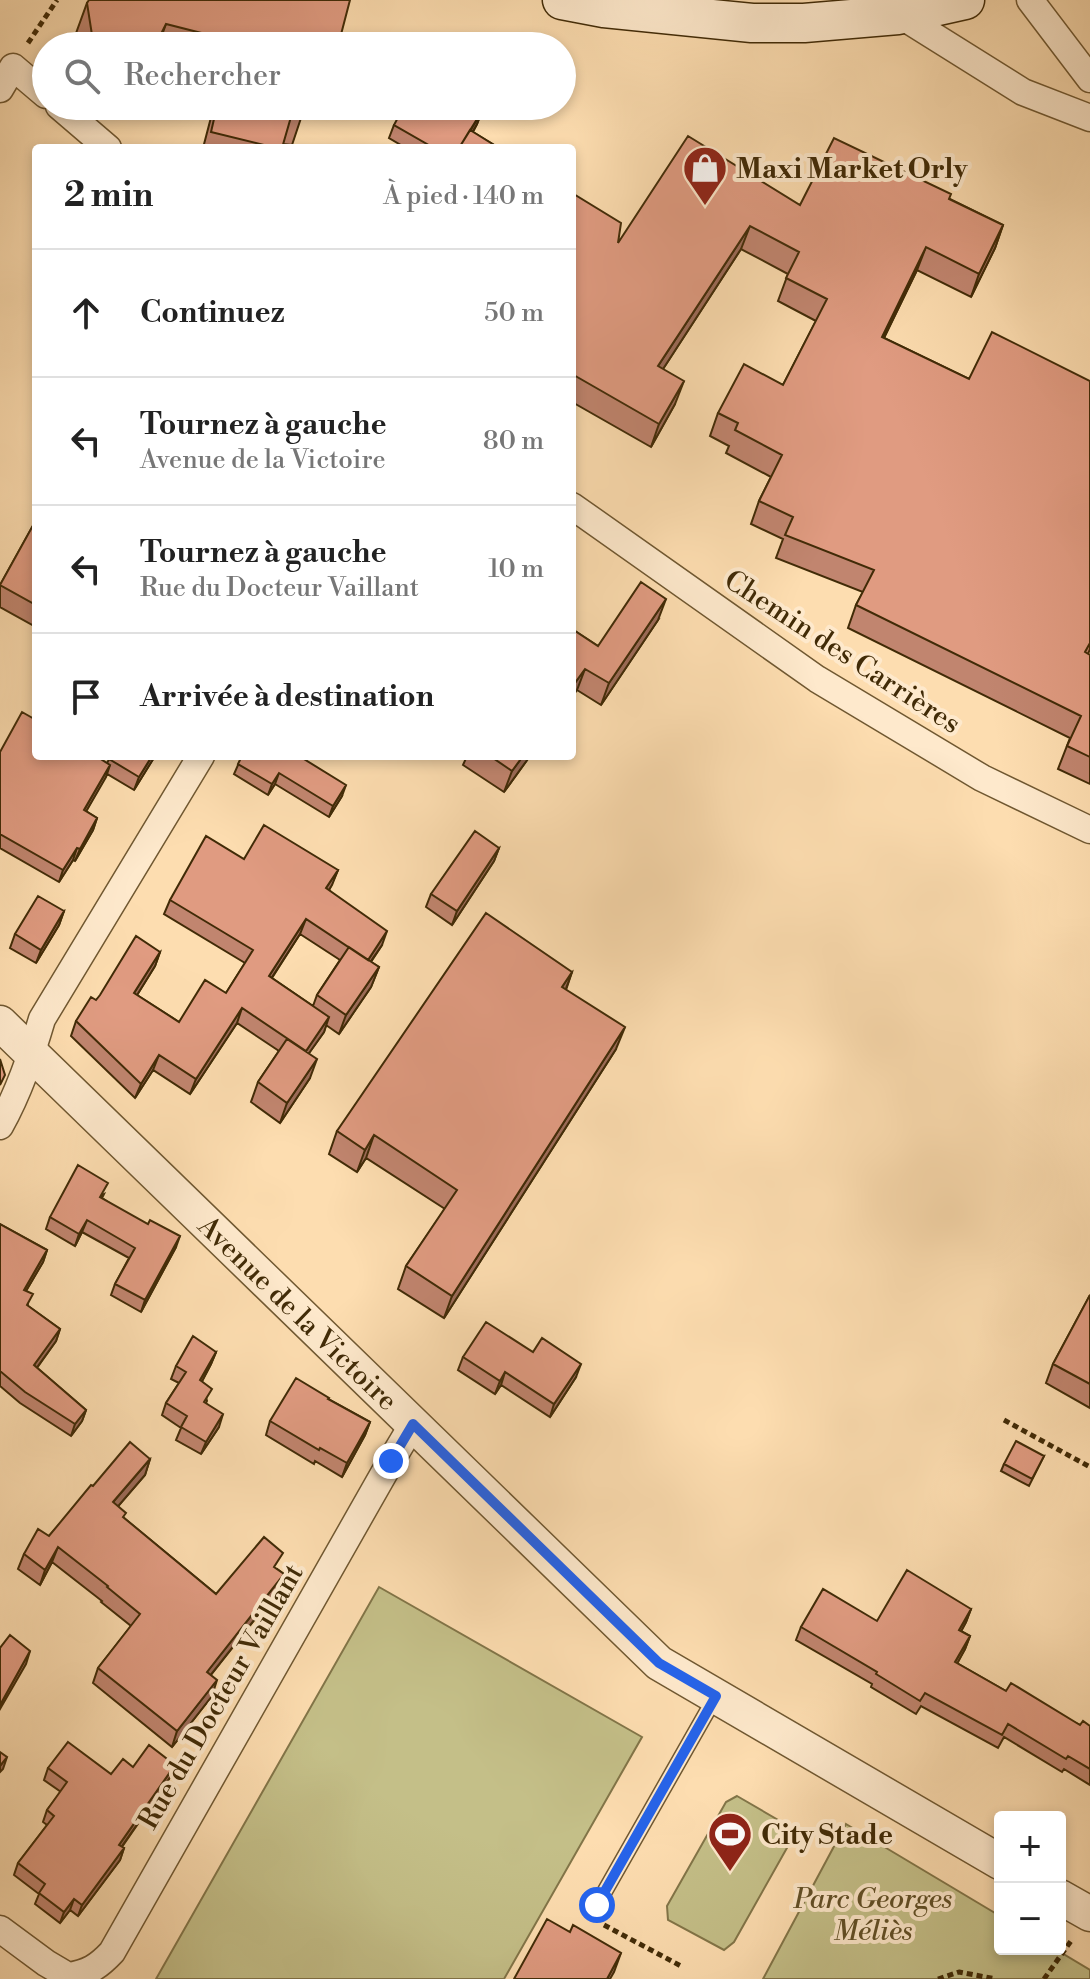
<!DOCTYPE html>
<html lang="fr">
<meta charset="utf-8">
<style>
body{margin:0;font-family:"Libre Bodoni",serif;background:#f6f6f6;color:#222}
.controls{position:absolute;right:24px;bottom:24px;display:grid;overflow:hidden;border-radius:8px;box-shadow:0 4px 12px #0003}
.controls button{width:72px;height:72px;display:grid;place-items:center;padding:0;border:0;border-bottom:2px solid #e0e0e0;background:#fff;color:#222;font:40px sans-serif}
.stop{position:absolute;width:24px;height:24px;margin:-18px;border:6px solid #2563eb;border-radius:50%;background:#fff}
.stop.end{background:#2563eb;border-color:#fff;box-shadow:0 2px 8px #0008}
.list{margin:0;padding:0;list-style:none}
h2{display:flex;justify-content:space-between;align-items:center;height:104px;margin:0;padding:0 32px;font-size:34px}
h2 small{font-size:26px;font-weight:400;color:#767676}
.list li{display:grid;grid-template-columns:52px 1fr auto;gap:24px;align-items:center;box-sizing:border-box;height:128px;padding:0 32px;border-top:2px solid #e0e0e0}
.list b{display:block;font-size:30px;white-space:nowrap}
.list p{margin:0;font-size:26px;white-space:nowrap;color:#767676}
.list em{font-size:26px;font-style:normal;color:#767676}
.icon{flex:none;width:44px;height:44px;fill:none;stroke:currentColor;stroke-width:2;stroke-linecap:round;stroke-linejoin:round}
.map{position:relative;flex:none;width:1090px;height:1979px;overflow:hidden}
.search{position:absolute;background:#fff;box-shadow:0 4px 12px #0003;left:32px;top:32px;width:544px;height:88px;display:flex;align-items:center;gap:20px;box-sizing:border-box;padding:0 28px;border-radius:44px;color:#767676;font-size:30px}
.panel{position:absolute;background:#fff;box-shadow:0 4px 12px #0003;left:32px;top:144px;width:544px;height:616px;border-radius:8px}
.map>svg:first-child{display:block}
</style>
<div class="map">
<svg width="1090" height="1979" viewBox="0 0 1090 1979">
<rect width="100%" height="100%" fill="#fdddb0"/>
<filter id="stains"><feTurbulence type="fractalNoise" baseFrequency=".0025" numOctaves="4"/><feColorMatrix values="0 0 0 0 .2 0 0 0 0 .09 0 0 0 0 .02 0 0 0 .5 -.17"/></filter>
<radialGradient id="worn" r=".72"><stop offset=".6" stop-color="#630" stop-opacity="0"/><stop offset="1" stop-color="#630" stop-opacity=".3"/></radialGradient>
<path fill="#c4bf88" stroke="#827548" stroke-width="2" d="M379,1587l263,150 -138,242h-348z
M737,1796l55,32v11l-58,103 -10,8 -56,-30 -1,-14 59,-104z
M846,1824l154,92v33h55l35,21v9h-327z"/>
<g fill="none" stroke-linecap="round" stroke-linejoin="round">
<g stroke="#705831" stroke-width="17">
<path id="service" d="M597,1905l119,-209"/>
</g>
<g stroke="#705831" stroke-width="29">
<path id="minor" d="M1030,0l60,79
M892,10l131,82 67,26
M0,89l13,-22 33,28
M59,106l49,42
M572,506l245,173 165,99 108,52
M0,1126c19,-34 31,-70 42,-107l159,-263
M0,1929l46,34 22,13
M68,1976c20,-3 30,-9 44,-24l279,-491 22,-37"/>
</g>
<g stroke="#705831" stroke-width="37">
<g id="tertiary">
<path id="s1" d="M0,1023l659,640 341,199"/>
<path d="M1060,1897l30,17"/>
</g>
</g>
<g stroke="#412b07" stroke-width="41">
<path id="secondary" d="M562,0l42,8 148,15h52l94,-8 67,-15"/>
</g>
<path stroke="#412b07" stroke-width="5" stroke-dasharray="6 4" stroke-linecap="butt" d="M28,43l29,-43
M1004,1420l86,47
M604,1925l77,41
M938,1979l21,-7 37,7
M1044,1979l27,-38"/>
<use href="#service" stroke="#fee9cc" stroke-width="14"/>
<use href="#minor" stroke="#fee9cc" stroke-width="26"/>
<use href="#tertiary" stroke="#fee9cc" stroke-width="34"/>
<use href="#secondary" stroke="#fee9cc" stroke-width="38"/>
</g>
<path fill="#c1856f" stroke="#412b07" stroke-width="2" fill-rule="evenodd" d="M87,3l251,43h-261l-2,-10z
M214,106h91l-13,39 -9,-1 -1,4h-79z
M482,111l-5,13 -4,8 26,16h-93l-17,-10 5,-13z
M572,193l46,50 182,-38 150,-6 53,26 -8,23 -24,49 -54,-27 -33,68 85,41 121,2v268l-2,5 2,1v129l-32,-15 12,-31 -222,-110 8,-23 7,-13 -87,-34 7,-19 -32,-15 8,-23 12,-24 -45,-24 3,-7 -19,-10 8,-23 65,-28 33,-64 -38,-20 10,-27 -47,-25 -78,120 12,35 -24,43 -79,-45z
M36,520v107l-36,-20v-22z
M658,620l-57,85 -24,-15 -5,-61 26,17z
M0,752l107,11 4,-7h44l-21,34 -27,-16 -21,37 11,7 -4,12 -18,31 -2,-1 -14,22 -59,-34z
M242,756l100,40 -13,21 -54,-33 -7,11 -34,-21z
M467,756h63l-26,36 -41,-27z
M499,848l-5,13 -42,64 -26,-18 5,-13z
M244,859l94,11 -9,20 53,55 -11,17 8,5 -8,20 -32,47 -13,-9 -2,7 -15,21 1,25 -30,45 -29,-21 7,-20 21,-31 -42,-28 -47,71 -37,-24 -18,28 -64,-62 5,-15 20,-21 64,-48 -5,14 -18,29 42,27 47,-29 19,-30 -81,-49 6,-14zM300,934l40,26 -23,35 -4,11 -41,-28z
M64,911l-5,14 -23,38 -26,-15 5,-14z
M572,972l-6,18 50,59 -172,269 -46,-29 8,-23 39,-57 -79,-51 -9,14 -28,-18 8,-23z
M104,1194l-2,4 74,49 -35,65 -30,-17 4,-11 14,-26 -47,-26 -7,14 -29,-17 4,-12z
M0,1224l47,26 -4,12 -17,29 2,15 32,23 -4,12 -19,27 49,42 -4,11 -11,15 -51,-33 -20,-17z
M1090,1295v113l-44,-25 7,-19z
M216,1352l-5,12 -9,17 5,20 -1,2 13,24 -18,27 -25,-14 5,-12 -19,-13 4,-12 13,-20 -8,-4 5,-13z
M533,1352l43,25 -26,40 -49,-32 -6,9 -37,-24 5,-13z
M328,1399l42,23 -5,13 -23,42 -27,-16 -1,3 -48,-29 4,-14z
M1044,1456l-15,30 -28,-15 3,-7z
M150,1459l-5,16 -27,31 6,12 92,76 61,-25 7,5 -6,16 -67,85 1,21 -40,51 -79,-64 5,-15 33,-42 -30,-24 1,-1 -50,-39 -12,23 -22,-16 6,-15 25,-18 44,-50z
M971,1609l-5,13 -5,9 9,5 -5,13 -8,14 49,28 74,34 10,1v59l-26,-16 -2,3 -58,-35 -6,11 -77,-42 -5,8 -45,-27 1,-3 -76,-44 5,-13 76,-6z
M175,1765l-4,11 -49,71 2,1 -4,12 -42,56 -8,-6 -10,13 -25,-19 4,-10 -25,-19 4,-12 29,-38 -4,-3 4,-12 14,-18 -17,-12 4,-12 63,6 22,-7z"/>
<path fill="#9d6c5a" stroke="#412b07" stroke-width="2" d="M166,24l-8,22h-4z
M482,111l-5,13 -14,24h-3z
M1003,225l-8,23 -24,49 8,-23z
M750,226l-9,23 -91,140 8,-23z
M926,247l-9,23 -44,90 9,-23z
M684,381l-9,23 -24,43 8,-23z
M666,599l-8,21 -57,85 8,-22z
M585,669l-8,21 -5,7v-10z
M152,756h3l-21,34 5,-13z
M523,756h7l-26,36 8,-21z
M110,765l-4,12 -26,45 4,-12z
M279,773l-4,11 -7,11 4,-11z
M346,785l-4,11 -13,21 4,-11z
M97,818l-4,12 -18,31 5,-12z
M77,848l-4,12 -14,22 4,-12z
M499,848l-5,13 -42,64 5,-14z
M338,870l-6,15 -11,18 5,-15z
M64,911l-5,14 -23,38 5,-13z
M306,919l-6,15 -37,57 6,-15z
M387,931l-5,14 -20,29 6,-14z
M160,952l-5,14 -26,42 5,-15z
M379,967l-8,20 -32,47 7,-19z
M572,972l-8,22 -2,-7z
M242,1008l-5,15 -47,71 6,-15z
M329,1017l-5,15 -24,34 6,-15z
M625,1027l-9,22 -172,269 8,-22z
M159,1055l-6,15 -18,28 6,-14z
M317,1059l-7,19 -30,45 7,-20z
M374,1135l-8,23 -9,14 8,-22z
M87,1220l-5,12 -7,14 4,-12z
M180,1236l-4,11 -35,65 4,-12z
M47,1250l-4,12 -23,39 4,-11z
M60,1329l-4,12 -26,36 4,-12z
M216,1352l-5,12 -15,29 4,-13z
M581,1364l-5,13 -26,40 4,-13z
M505,1372l-4,13 -6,9 5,-13z
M86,1410l-4,11 -11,15 4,-12z
M223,1414l-4,13 -18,27 5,-12z
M370,1422l-5,13 -23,42 5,-14z
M150,1459l-5,16 -37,43 5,-16z
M58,1547l-6,15 -12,23 5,-15z
M284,1574l-6,16 -77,97 6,-15z
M971,1609l-5,13 -11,21 4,-13z
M970,1636l-5,13 -14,26 4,-13z
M30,1651l-4,13 -26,45v-4z
M217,1680l-5,16 -40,51 5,-16z
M7,1757l-4,12 -3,3v-6z
M175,1765l-4,11 -56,80 4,-11z
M124,1848l-4,12 -42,56 4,-11z
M74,1899l-4,11 -10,13 4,-11z
M621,1953l-7,19 -4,7h-3z"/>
<path fill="#e09b81" stroke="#412b07" stroke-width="2" d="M89,0h261l-12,46h-106l1,-5 -67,-17 -11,22 -8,-4 -3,4h-39l-13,-11 -5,-32z
M217,106h88l-1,6 -11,-2 -11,38h-6l-65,-16z
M404,106h69l9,5 -23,37h-25l-40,-23z
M470,130l29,18h-40z
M688,136l112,69 34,-67 117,56 -2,5 54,26 -24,49 -53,-27 -44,90 87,42 23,-47 98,49v262l-5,9 5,3v102l-23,-11 14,-30 -225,-111 18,-35 -89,-35 8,-18 -34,-16 23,-46 -47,-25 3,-7 -20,-10 26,-49 39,21 44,-86 -41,-21 13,-26 -49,-26 -92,140 26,15 -25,43 -87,-50v-181l49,30 -3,20z
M36,520v85l-36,-20z
M641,582l25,17 -57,84 -24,-14 -13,18v-58l26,17z
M22,712l14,8v36h60l14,9 -26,45 13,8 -17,31 -3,-1 -14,22 -63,-36v-82z
M111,756h41l-13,21 -30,-18z
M242,756h57l47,29 -13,21 -54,-33 -7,11 -34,-20z
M490,756h33l-11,15z
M264,825l74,45 -12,18 61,43 -19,29 -62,-41 -37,57 60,41 -23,34 -64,-43 -46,71 -37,-24 -18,29 -65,-63 15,-24 5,3 4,-5 36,-59 24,16 -26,41 45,29 26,-42 21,13 27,-43 -83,-50 36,-64 38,23z
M475,831l24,17 -42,63 -26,-17z
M38,896l26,15 -23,39 -26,-16z
M486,913l86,59 -10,15 63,40 -173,269 -46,-30 51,-76 -83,-55 -9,15 -28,-19z
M349,947l30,20 -33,48 -29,-20z
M287,1039l30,20 -30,44 -29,-21z
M0,1059l5,16 -5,10z
M78,1165l30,18 -8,14 48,27 2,-4 30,16 -35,64 -30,-16 20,-36 -48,-28 -8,14 -29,-17z
M0,1224l47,26 -23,40 9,4 -6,11 33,24 -26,36 52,45 -11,14 -50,-32 -25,-21z
M1090,1295v89l-37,-20z
M486,1322l47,30 9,-14 39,26 -27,40 -49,-32 -5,9 -37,-24z
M193,1336l23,16 -16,28 12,9 -8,13 19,12 -17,28 -25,-15 6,-11 -21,-13 20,-31 -10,-6z
M296,1378l33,20 -1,1 42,23 -23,41 -27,-15 -1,2 -49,-29z
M1016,1441l28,15 -12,23 -28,-15z
M130,1442l20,17 -37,43 13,11 -3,4 93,77 48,-57 19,16 -9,14 10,7 -77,98 10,8 -40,51 -79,-63 42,-54 -33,-27 1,-1 -50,-39 -13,23 -21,-16 14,-25 11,7 42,-51 2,1z
M907,1570l64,39 -12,21 11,6 -15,26 51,29 5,-8 69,42 3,-4 7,5v43l-22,-13 -2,3 -58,-35 -6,11 -77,-42 -5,8 -44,-27 1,-2 -76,-45 22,-38 54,32z
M10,1635l20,16 -30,54v-57z
M68,1742l43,32 12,-15 10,8 16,-22 26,20 -56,80 5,3 -42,57 -8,-6 -10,13 -25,-19 6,-9 -27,-21 36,-47 -7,-6 20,-28 -19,-14z
M0,1752l7,5 -7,9z
M547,1919l23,13 3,-7 48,28 -14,26h-93z"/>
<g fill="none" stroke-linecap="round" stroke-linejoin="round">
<path stroke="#2563eb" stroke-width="10" d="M391,1461l22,-37 246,239 57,33 -119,209"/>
</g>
<defs>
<g id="shop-pin" transform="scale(2.3)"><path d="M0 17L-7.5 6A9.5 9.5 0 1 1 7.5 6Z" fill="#8f2418" stroke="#fee9cc"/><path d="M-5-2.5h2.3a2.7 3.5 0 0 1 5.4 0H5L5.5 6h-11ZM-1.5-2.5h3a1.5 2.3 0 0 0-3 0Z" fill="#fff"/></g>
<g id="stadium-pin" transform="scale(2.3)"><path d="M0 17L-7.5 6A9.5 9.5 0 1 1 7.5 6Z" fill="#8f2418" stroke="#fee9cc"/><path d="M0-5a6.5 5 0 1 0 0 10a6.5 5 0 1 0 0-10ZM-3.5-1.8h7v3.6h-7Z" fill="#fff"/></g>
</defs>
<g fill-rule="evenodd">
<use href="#shop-pin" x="705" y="168"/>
<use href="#stadium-pin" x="730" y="1834"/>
</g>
<g text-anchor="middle" stroke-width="8" stroke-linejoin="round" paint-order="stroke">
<g font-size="28" font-weight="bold" fill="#412b07" stroke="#fee9cc" text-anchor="start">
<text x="736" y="178">Maxi Market Orly</text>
<text x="761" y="1844">City Stade</text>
</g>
<g font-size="28" fill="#412b07" stroke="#fee9cc">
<text transform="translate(843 651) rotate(33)" y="10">Chemin des Carrières</text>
<text dy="10" stroke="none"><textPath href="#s1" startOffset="416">Avenue de la Victoire</textPath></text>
<text transform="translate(220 1696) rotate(-60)" y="10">Rue du Docteur Vaillant</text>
</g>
<g font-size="28" font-style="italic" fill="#625027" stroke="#fee9cc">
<text x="873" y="1908">Parc Georges<tspan x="873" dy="32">Méliès</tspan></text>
</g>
</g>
<rect width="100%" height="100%" filter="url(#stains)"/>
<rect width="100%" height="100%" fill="url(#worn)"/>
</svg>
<div class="controls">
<button>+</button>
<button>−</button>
</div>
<div class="stop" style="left:597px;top:1905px"></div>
<div class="stop end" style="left:391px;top:1461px"></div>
<div class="search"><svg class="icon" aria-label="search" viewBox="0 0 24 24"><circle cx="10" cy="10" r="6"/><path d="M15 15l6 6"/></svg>Rechercher</div>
<section class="panel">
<h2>2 min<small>À pied · 140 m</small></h2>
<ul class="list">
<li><svg class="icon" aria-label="ahead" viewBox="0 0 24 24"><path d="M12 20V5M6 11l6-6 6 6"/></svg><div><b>Continuez</b></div><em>50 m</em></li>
<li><svg class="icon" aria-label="left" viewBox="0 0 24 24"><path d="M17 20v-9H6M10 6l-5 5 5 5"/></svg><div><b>Tournez à gauche</b><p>Avenue de la Victoire</p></div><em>80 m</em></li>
<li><svg class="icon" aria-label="left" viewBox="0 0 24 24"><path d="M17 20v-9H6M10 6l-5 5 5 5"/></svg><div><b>Tournez à gauche</b><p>Rue du Docteur Vaillant</p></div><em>10 m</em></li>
<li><svg class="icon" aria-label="arrive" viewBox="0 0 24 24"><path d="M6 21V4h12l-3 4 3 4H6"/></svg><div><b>Arrivée à destination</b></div></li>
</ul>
</section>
</div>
